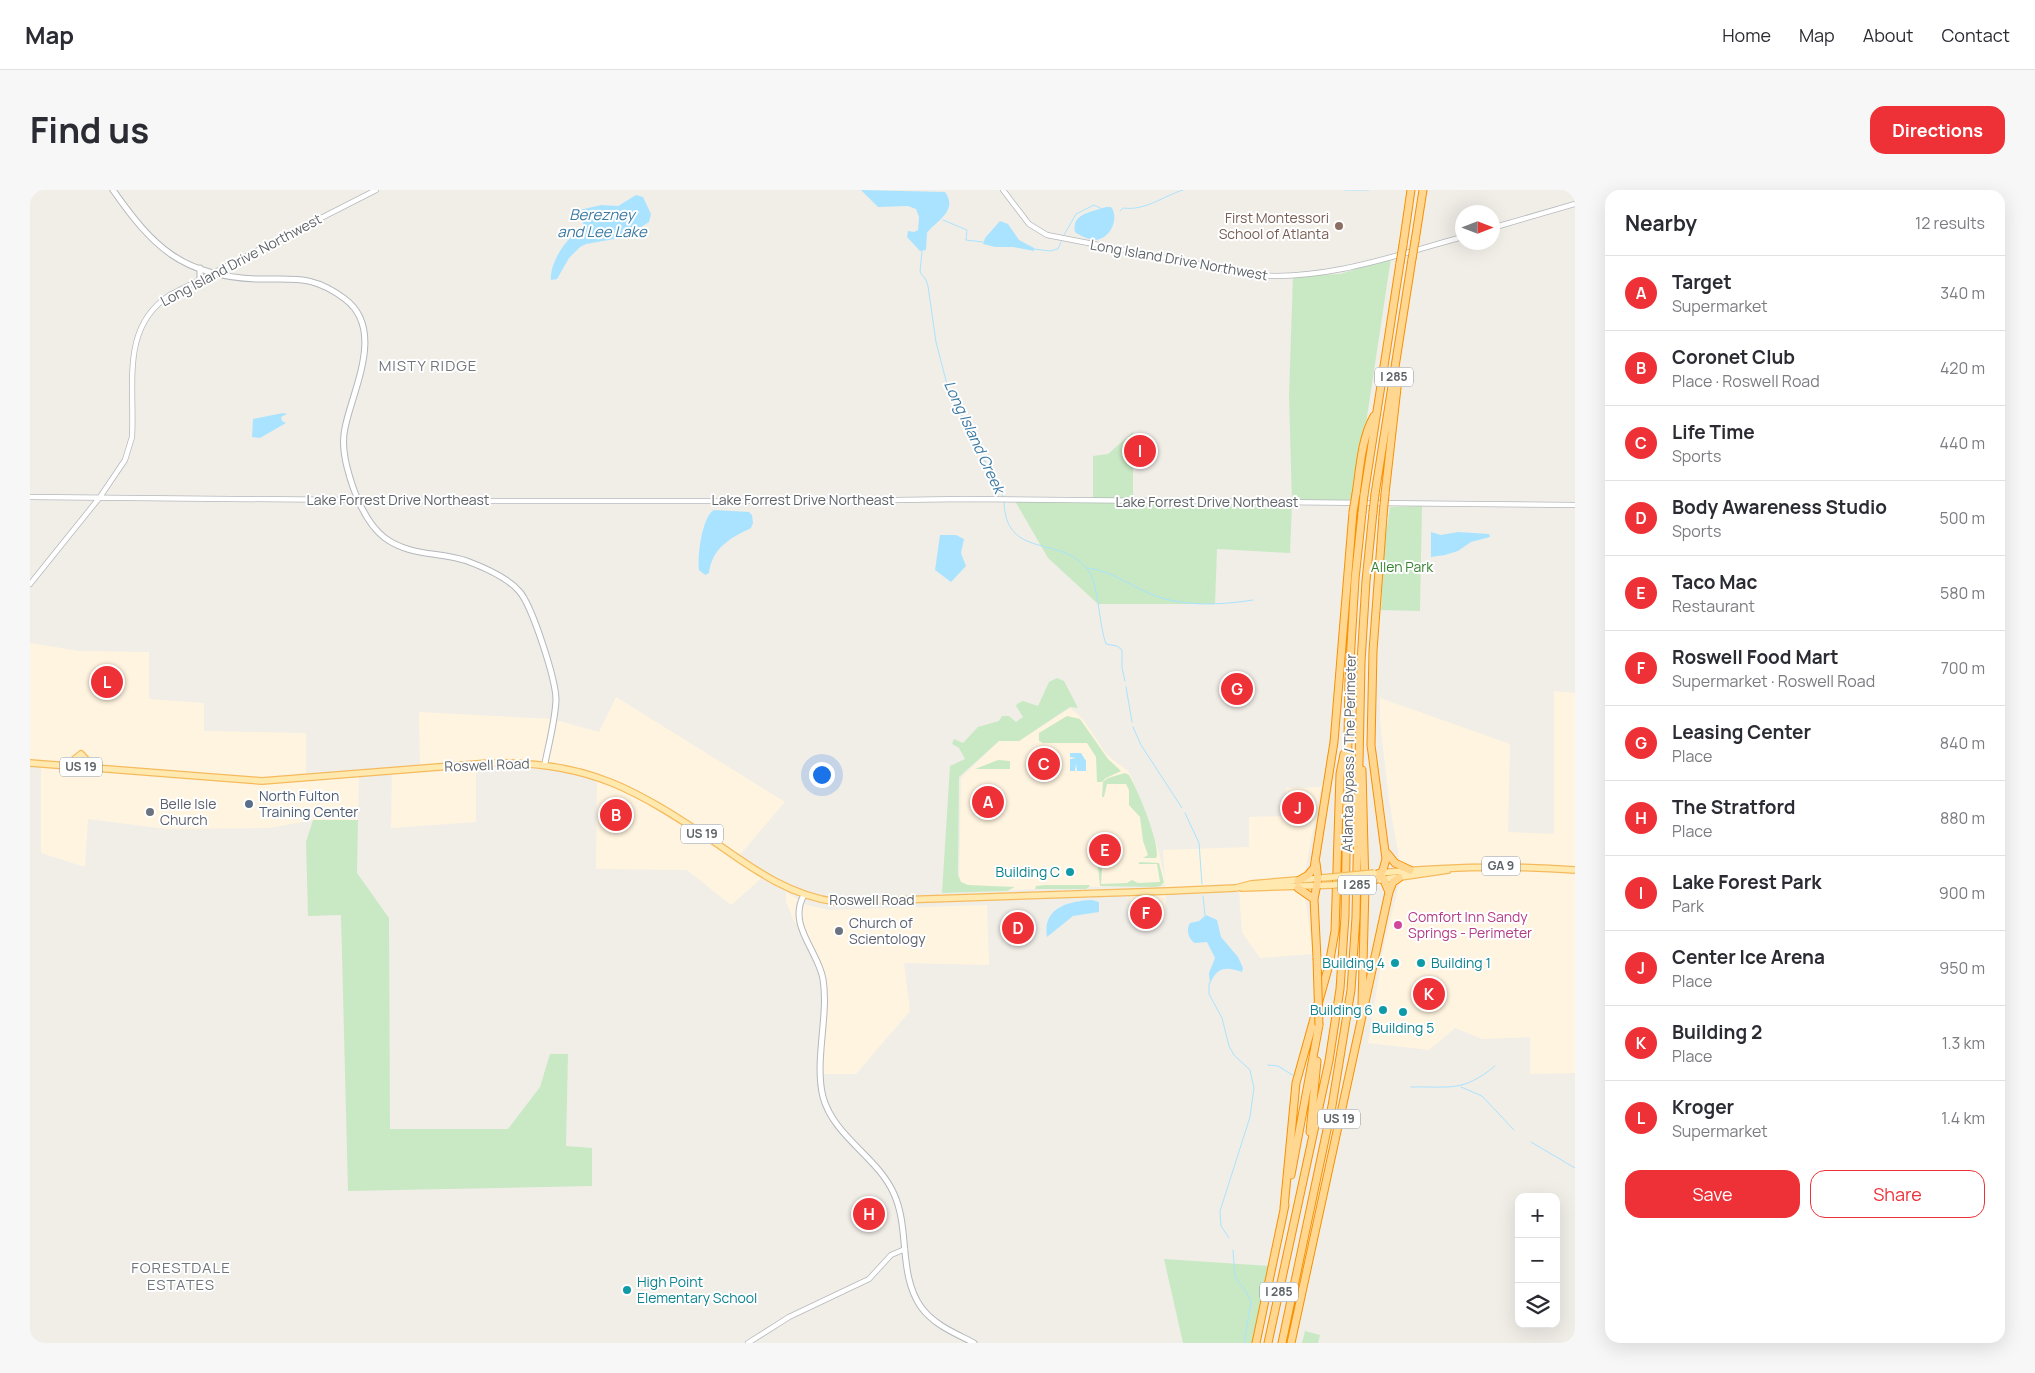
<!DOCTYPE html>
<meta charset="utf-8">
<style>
body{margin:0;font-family:Manrope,sans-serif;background:#f7f7f7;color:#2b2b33}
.controls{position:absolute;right:15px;bottom:15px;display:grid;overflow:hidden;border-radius:10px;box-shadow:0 5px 20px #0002}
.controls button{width:45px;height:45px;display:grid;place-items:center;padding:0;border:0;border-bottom:1px solid #e1e1e2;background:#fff;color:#2b2b33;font:25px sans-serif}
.compass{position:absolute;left:1425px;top:15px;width:45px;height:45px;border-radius:50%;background:#fff;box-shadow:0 5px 20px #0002;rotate:90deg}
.you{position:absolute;left:791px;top:584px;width:18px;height:18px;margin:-12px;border:4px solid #fff;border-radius:50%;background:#1a73e8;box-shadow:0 0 0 8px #1a73e833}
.badge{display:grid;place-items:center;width:32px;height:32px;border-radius:50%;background:#ee3137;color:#fff;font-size:16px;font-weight:700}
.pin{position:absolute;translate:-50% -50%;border:2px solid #fff;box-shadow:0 1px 5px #0006}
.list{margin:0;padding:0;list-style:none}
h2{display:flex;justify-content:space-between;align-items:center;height:65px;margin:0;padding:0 20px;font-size:21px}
h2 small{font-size:16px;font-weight:400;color:#7c7c81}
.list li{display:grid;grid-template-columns:32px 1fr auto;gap:15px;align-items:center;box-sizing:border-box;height:75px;padding:0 20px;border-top:1px solid #e1e1e2}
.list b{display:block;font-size:19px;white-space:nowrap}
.list p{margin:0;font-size:16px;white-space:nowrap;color:#7c7c81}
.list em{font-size:16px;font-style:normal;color:#7c7c81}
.actions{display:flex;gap:10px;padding:15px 20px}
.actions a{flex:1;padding:11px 0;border:1px solid #ee3137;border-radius:15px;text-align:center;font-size:18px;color:#ee3137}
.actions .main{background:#ee3137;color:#fff}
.icon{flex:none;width:28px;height:28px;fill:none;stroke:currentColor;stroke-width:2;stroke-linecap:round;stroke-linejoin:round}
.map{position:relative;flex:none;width:1545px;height:1153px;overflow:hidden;border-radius:15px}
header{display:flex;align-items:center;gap:30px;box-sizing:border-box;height:70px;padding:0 25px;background:#fff;border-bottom:1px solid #e1e1e2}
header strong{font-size:24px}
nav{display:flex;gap:28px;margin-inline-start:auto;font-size:18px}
.intro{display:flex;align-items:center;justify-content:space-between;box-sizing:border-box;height:120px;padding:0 30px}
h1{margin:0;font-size:35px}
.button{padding:12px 22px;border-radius:15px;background:#ee3137;color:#fff;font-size:18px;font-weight:700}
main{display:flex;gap:30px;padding:0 30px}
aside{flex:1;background:#fff;border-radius:15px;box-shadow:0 5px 20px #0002}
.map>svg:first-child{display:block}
</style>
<header>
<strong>Map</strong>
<nav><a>Home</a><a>Map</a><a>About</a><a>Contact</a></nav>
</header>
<div class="intro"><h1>Find us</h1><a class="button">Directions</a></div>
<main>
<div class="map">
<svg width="1545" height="1153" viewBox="0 0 1545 1153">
<rect width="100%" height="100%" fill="#f1eee8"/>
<path fill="#fff4df" d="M0,453l49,8 70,1v47l55,4v28l102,2v43l53,-2 -1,46h-45l-44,8 -103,1 -78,-10 -3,48 -44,-14v-89l-11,-2z
M1524,501l21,2v380l-45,1v-37l-48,2 -27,-11 -26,22 -61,-7 17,-103 17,-66 -13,-73 -9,-81v-22l130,46 -2,88 46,2z
M586,507l169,105 -47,55 27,18 -34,30 -44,-35 -91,-1 1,-94 -23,-8 -41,-6 -57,3v58l-85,6 1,-58 28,-5 -1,-53 133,7 47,13z
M1040,518l13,11 24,36 21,16 5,9 26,72 6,29 -2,-31 86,-3v-30l36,-1 1,-28 35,-1 -18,96 10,71 -53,4 -18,-26 -3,-42 -52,4 -21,-5 -1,31 -30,3 -5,-9v-22l35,-4v-5l-3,3 -24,-1 -179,7 2,-114 38,-37h20z
M756,702l21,13 22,5 158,-5 2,60 -85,-2 6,48 -54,63h-35l4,-77 -10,-43 -22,-35 -7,-18z"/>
<path fill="#c8e9c4" d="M1361,68l-37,245 -62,2 -2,48 -73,-4 -2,55h-117l-50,-46 -33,-57 78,1v-46l15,-2 25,-22v71l159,2 -3,-110 4,-119 47,-2z
M1392,316l-2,105 -39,-1 3,-65 6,-38z
M1027,488l7,3 14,27 -8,-1 -51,34h-20l-40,36 -1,98 3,7 7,3 47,2 -8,4 -65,2 8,-127 15,-7 -6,-11 -7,-4 2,-5 9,4 15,-16 21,-6 3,-5h7l7,6 7,-5 -7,-11 1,-2 6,-3 15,5 11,-24z
M1037,526l13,3 28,40 13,12 -15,7 -4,4h-5l-1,-25 -9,-14h-44l-4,-2v-8z
M968,570l12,1v8h-35z
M1095,583l4,2c7,11 33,72 27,83h-13l5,-3 -5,-14 -3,-24 -11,-12v-15l-3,-6h-19l-3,13h-2l1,-15 5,-4z
M283,630h45l-1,53 32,45 1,211h118l32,-42 10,-33h18l-2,92 26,2v38l-244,5 -7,-276 -33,1 -2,-74z
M1071,672l4,3 -3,3 -1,16 26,-1 5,-3 6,3 22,-1 -3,-18h-19l2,-2 19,1 5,19 -3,4 -6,1 -55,-1 -2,-20z
M1015,695h44l1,1 -4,3h-51l1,-3z
M1134,1069l106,7 -18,77h-69z
M1275,1141l15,4 -2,8h-16z"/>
<path fill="#aae3ff" d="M831,0l84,2c14,19 -10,30 -18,41l-1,17 -6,1 -13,-14 1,-6 6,1 4,-2 1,-13 -3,-8 -8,-3 -30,1z
M606,5l7,2 8,17 -2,8 -23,15 -40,7 -6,3 -11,11 -12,21 -6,1c-1,-15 10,-33 20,-43 4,-4 9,-5 12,-11v-6l-11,-4 -1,-4 30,-7 17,1z
M1076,17h5c9,11 -1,33 -17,33 -6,-1 -14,-4 -19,-8 -4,-19 18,-20 31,-25z
M970,31l8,3 11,16 15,8v3l-21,-4h-18l-12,-3 2,-6z
M253,223l4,1 -6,3 1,4 4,2 -26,15 -8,-1 1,-18z
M684,320l35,2 3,3 1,8 -2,5c-21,10 -39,20 -42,45l-4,2 -6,-5c-2,-12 3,-54 15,-60z
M1401,342l10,3 17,-3 31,2 1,3 -19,5 -13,9 -13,4 -14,2z
M910,345h16l8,4 -3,14 5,13 -15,16 -16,-12z
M1040,563h11l5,8v10h-9l-1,-7 -1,7h-5v-12l6,-1 -6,-1z
M1062,710l7,2v10l-26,4 -26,21c-5,-29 21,-36 45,-37z
M1176,725l11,5 4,17 17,20 5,11 -1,4c-15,-6 -26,-5 -32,12l-1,-11 6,-15 -8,-16 -12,1c-7,-4 -9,-14 -5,-20l9,-2z"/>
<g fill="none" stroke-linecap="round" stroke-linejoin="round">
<path stroke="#aae3ff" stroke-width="1" d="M1315,0h24
M1090,21l3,-3c23,3 40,-12 60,-18
M913,30l24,10 -1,10 17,2
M1034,45l12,-21 18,-9 8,4
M1004,59l16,2 8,-2 3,-7
M892,61l-2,21 6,8 2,6 8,56 13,50 40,77 9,12 5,16
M974,311c1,60 58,33 84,69 11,15 11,56 18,74l11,2 5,4v18l3,13
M1058,378c23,3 43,18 65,27 31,12 68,10 100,5
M1096,497l6,35
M1103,537l8,18 41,63
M1155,623l14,30 3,41
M1173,706l2,19
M1179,793v11l13,24 7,28 5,9 16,15 4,18 -4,29 -30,94 1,15 8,12
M1238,875l10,1 16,10
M1381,897c39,-1 51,6 84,-21
M1431,897l21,9 32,34
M1501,952l44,26
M1203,1060l2,27 12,16 4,9 -7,41"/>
<g stroke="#b5b8bc" stroke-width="6">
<path id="tertiary" d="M973,0l26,34 18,11 206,40c72,6 141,-19 209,-38
M1462,38l83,-24
M0,307l424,4h371l141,-2 609,6
M0,394l70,-87 25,-37 7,-23c3,-52 -12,-110 38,-142l206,-105
M718,1153l41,-26 80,-38 22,-24 14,-6"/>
</g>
<g stroke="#b4b8bc" stroke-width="7">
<path id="secondary" d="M83,0c40,57 69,86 143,89 38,1 56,-5 89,20 41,31 7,92 0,129 -3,13 -1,27 2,39 6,24 18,56 38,71 24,18 55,14 82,23 16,6 41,17 52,30 13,14 37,89 37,109 -1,21 -7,43 -11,63
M170,78v12
M774,705c-17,30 14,55 19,84 6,37 -9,82 0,118 11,40 55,60 71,97 16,35 4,80 27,113 13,18 34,26 53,36"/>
</g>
<g stroke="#f5ba5d" stroke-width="8">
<path id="primary" d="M0,573l232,18 227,-18c101,-3 149,28 230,82 37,26 72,51 118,57l332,-11 67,-3 15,-4 82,-7
M36,576l15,-12 13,14
M1348,683c66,-6 131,-8 197,-3
M1350,690l68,-10
M1212,698l91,-3"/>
</g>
<g stroke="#f99000" stroke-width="9">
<path id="motorway" d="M1385,51l8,-51
M1373,55l8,-55
M1326,304c4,-25 5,-55 18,-78
M1345,304l37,-235
M1355,304l12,-106
M1334,305l36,-232
M1357,663l8,10 15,7
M1286,673l2,16 -4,20 3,59
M1348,684l5,4 6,14
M1345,690l8,-10 3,-11 -15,-114 2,-94 10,-135
M1268,691l10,-6 6,-7 20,-126 19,-230
M1268,698l16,11
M1332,814l3,-117 -3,-117
M1280,942l7,-71
M1261,985l28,-150
M1254,1018l12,-125 33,-118 6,-34 5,-157 4,-20
M1226,1153l29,-138
M1238,1153l61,-282 11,-72 5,-73 4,-237 6,-100 7,-66
M1252,1153l50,-237 19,-116 5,-73 5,-255 5,-81 7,-69
M1261,1153l98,-451 4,-10 6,-4"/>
</g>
<use href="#tertiary" stroke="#fff" stroke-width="4.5"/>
<use href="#secondary" stroke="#fff" stroke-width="5"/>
<use href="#primary" stroke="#ffe9af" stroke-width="5.5"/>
<use href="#motorway" stroke="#ffd791" stroke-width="7"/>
<g stroke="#f5ba5d" stroke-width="8" stroke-linecap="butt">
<path id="primary-bridge" d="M1303,687l41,-4
M1303,695l40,-4"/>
</g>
<g stroke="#f99000" stroke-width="9" stroke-linecap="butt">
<path id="motorway-bridge" d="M1382,69l3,-18
M1370,73l3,-18
M1323,322l3,-18
M1343,322l2,-18
M1332,323l2,-18
M1353,326l2,-22
M1287,768l2,67"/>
</g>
<use href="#primary-bridge" stroke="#ffe9af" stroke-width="5.5"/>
<use href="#motorway-bridge" stroke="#ffd791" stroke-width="7"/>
</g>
<circle fill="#8d6e63" stroke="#fff" stroke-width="2" cx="1309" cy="36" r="5"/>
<circle fill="#5c6f8a" stroke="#fff" stroke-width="2" cx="219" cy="614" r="5"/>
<g fill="#6b7280" stroke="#fff" stroke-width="2">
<circle cx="120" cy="622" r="5"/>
<circle cx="809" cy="741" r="5"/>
</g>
<g fill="#0f9aa8" stroke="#fff" stroke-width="2">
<circle cx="1040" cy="682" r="5"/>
<circle cx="1365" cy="773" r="5"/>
<circle cx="1391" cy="773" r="5"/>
<circle cx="1353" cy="820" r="5"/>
<circle cx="1373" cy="822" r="5"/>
<circle cx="597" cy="1100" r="5"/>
</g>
<circle fill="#d1479c" stroke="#fff" stroke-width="2" cx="1368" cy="735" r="5"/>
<g text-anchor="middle" stroke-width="4" stroke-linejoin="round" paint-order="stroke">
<g fill="#fff" stroke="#8f9295" stroke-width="1">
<rect x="1345" y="177.5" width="38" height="19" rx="4"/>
<rect x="30" y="567.5" width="42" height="19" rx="4"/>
<rect x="651" y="634.5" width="42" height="19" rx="4"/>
<rect x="1452" y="666.5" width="38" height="19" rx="4"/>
<rect x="1308" y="685.5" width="38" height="19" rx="4"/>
<rect x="1288" y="919.5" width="42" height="19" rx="4"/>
<rect x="1230" y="1092.5" width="38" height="19" rx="4"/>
</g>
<g font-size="12" font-weight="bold" fill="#5f6468">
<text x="1364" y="191">I 285</text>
<text x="51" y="581">US 19</text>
<text x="672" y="648">US 19</text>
<text x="1471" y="680">GA 9</text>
<text x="1327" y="699">I 285</text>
<text x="1309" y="933">US 19</text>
<text x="1249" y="1106">I 285</text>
</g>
<g font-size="14" fill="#785e54" stroke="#fff" text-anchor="end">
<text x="1299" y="33">First Montessori<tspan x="1299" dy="16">School of Atlanta</tspan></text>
</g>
<g font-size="14" fill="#5f6468" stroke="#fff">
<text transform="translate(211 70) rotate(-28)" y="5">Long Island Drive Northwest</text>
<text transform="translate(1149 70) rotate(10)" y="5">Long Island Drive Northwest</text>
<text x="368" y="315">Lake Forrest Drive Northeast</text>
<text x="773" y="315">Lake Forrest Drive Northeast</text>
<text x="1177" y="317">Lake Forrest Drive Northeast</text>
<text transform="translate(1319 563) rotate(-89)" y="5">Atlanta Bypass / The Perimeter</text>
<text transform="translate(457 575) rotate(-2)" y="5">Roswell Road</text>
<text x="842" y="715">Roswell Road</text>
</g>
<g font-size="14" fill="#388232" stroke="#fff">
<text x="1372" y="382">Allen Park</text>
</g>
<g font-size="14" fill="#4e5e75" stroke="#fff" text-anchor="start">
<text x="229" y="611">North Fulton<tspan x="229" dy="16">Training Center</tspan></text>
</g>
<g font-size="14" fill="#5b616d" stroke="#fff" text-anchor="start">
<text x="130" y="619">Belle Isle<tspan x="130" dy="16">Church</tspan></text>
<text x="819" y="738">Church of<tspan x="819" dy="16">Scientology</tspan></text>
</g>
<g font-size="14" fill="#0d838f" stroke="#fff" text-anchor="end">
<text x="1030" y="687">Building C</text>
<text x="1355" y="778">Building 4</text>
<text x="1401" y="778" text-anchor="start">Building 1</text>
<text x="1343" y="825">Building 6</text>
<text x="1373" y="843" text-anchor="middle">Building 5</text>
<text x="607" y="1097" text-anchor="start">High Point<tspan x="607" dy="16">Elementary School</tspan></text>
</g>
<g font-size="14" fill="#b23c85" stroke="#fff" text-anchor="start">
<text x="1378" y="732">Comfort Inn Sandy<tspan x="1378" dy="16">Springs - Perimeter</tspan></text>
</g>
<g font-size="15" font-style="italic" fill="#3c7aa3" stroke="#fff">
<text x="572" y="30">Berezney<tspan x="572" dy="17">and Lee Lake</tspan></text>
<text transform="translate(944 247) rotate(65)" y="5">Long Island Creek</text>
</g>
<g font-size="15" letter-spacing="1" fill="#70767a" stroke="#fff">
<text x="398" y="181">MISTY RIDGE</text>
<text x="151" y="1083">FORESTDALE<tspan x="151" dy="17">ESTATES</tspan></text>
</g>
</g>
</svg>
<div class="controls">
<button>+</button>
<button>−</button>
<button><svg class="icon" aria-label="layers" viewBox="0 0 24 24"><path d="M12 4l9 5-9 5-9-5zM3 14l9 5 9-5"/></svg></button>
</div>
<svg class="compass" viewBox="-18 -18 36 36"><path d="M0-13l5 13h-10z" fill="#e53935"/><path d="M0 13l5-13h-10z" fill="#7c7c81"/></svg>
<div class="you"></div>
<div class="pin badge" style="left:958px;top:612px">A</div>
<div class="pin badge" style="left:586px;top:625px">B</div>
<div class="pin badge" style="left:1014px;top:574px">C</div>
<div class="pin badge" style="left:988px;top:738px">D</div>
<div class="pin badge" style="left:1075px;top:660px">E</div>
<div class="pin badge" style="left:1116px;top:723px">F</div>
<div class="pin badge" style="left:1207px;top:499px">G</div>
<div class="pin badge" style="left:839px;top:1024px">H</div>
<div class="pin badge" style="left:1110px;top:261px">I</div>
<div class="pin badge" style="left:1268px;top:618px">J</div>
<div class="pin badge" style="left:1399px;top:804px">K</div>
<div class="pin badge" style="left:77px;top:492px">L</div>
</div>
<aside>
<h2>Nearby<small>12 results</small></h2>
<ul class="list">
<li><span class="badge">A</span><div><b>Target</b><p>Supermarket</p></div><em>340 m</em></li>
<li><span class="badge">B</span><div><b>Coronet Club</b><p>Place · Roswell Road</p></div><em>420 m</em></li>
<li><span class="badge">C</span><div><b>Life Time</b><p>Sports</p></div><em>440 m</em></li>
<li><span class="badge">D</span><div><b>Body Awareness Studio</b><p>Sports</p></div><em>500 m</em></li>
<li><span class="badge">E</span><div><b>Taco Mac</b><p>Restaurant</p></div><em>580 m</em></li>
<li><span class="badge">F</span><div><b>Roswell Food Mart</b><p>Supermarket · Roswell Road</p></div><em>700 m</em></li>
<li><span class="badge">G</span><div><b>Leasing Center</b><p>Place</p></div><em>840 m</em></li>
<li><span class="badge">H</span><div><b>The Stratford</b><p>Place</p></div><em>880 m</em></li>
<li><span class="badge">I</span><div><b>Lake Forest Park</b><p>Park</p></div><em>900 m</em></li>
<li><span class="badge">J</span><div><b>Center Ice Arena</b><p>Place</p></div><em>950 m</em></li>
<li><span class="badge">K</span><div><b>Building 2</b><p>Place</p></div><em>1.3 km</em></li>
<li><span class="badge">L</span><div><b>Kroger</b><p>Supermarket</p></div><em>1.4 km</em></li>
</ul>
<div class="actions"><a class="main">Save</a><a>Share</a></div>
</aside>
</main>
